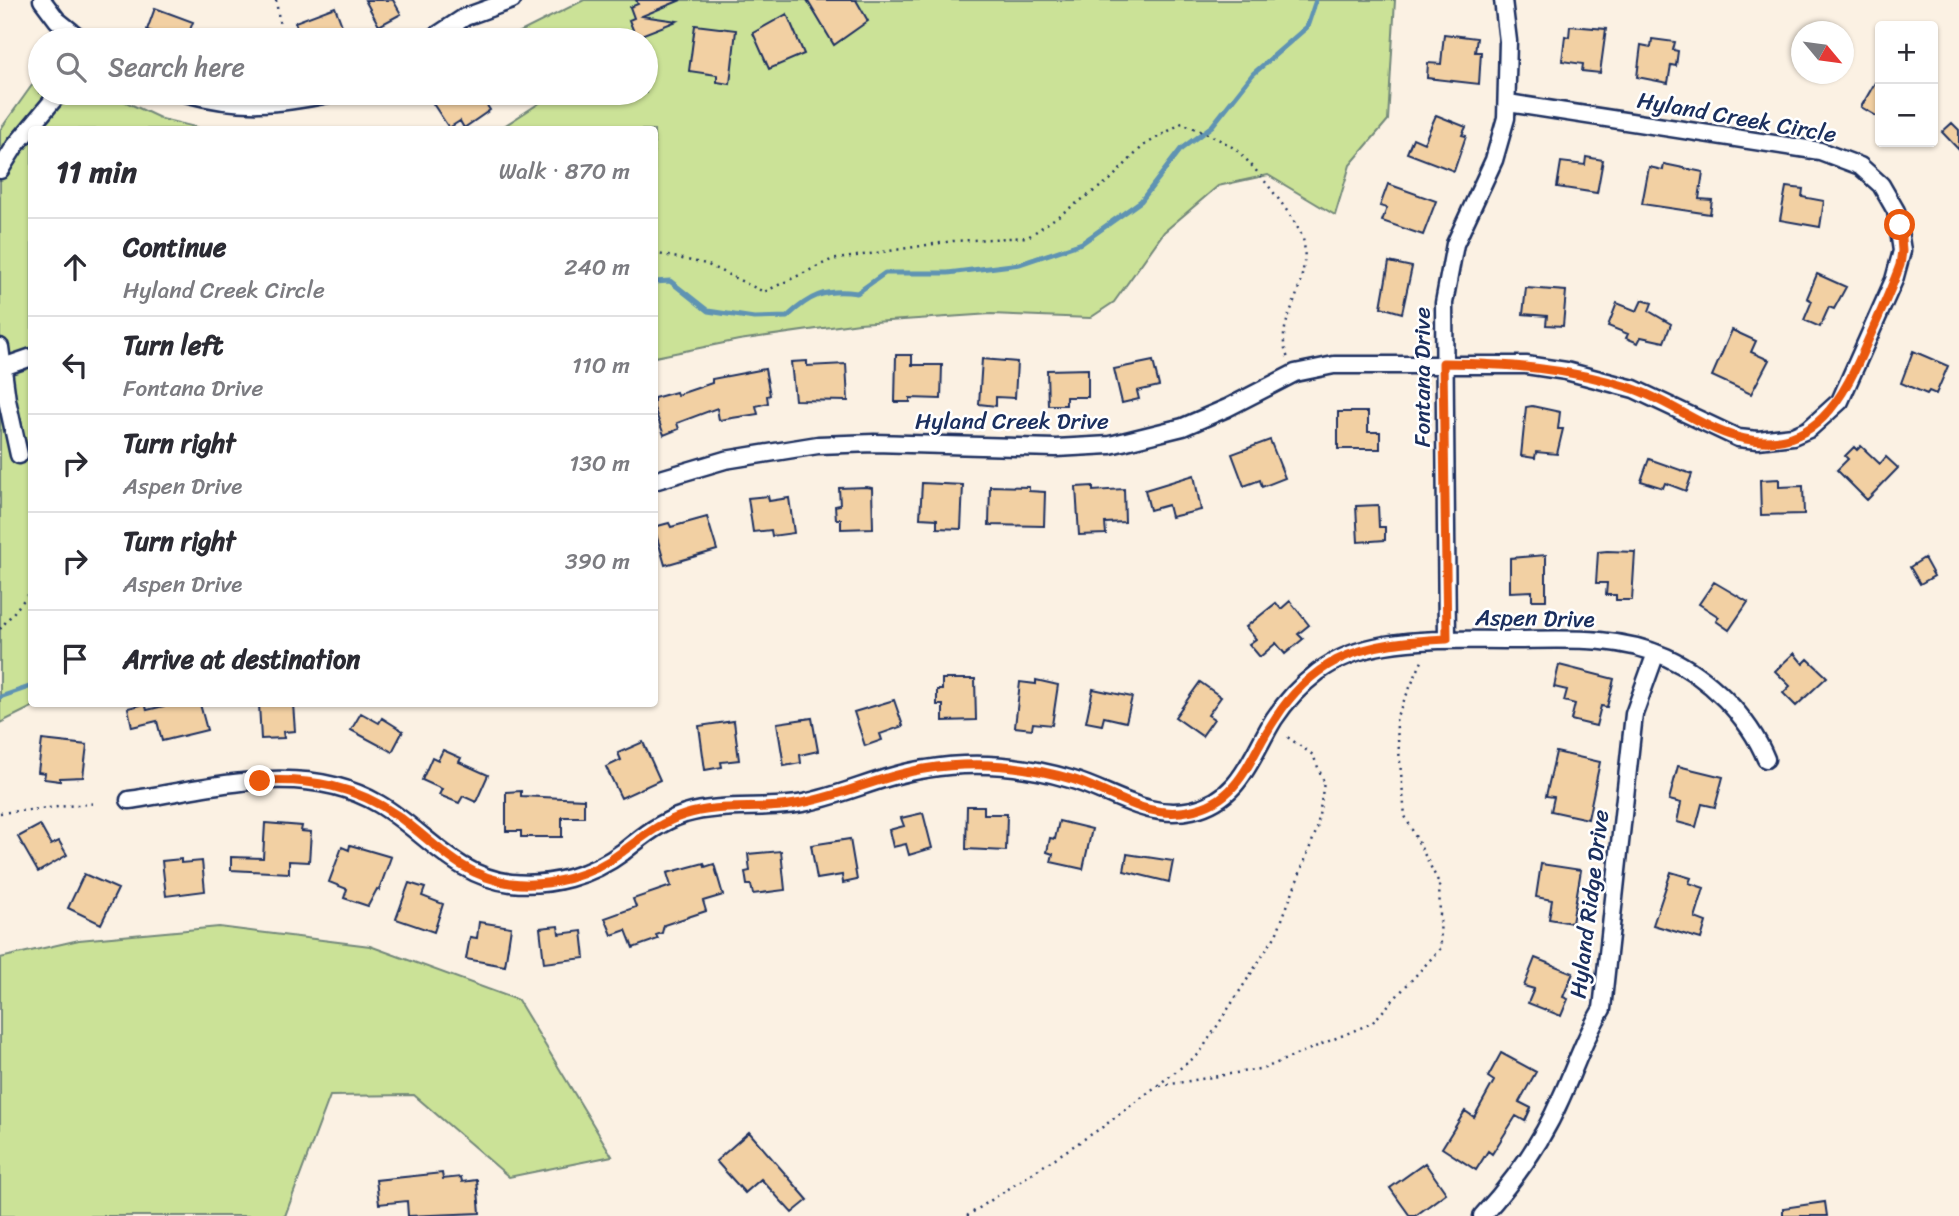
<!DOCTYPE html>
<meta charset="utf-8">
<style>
body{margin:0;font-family:Sriracha,sans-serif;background:#f7f7f7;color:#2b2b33}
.controls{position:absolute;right:21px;top:21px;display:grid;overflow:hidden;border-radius:7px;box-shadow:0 2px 5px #0004}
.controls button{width:63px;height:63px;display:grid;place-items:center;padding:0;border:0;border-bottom:2px solid #e1e1e2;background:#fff;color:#2b2b33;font:35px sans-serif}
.compass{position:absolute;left:1791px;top:21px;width:63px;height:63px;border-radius:50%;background:#fff;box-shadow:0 2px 5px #0004;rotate:119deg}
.stop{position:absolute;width:21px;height:21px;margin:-16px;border:5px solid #ea580c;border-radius:50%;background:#fff}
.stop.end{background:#ea580c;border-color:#fff;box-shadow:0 2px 7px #0008}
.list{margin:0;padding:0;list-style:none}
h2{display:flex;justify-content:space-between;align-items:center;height:91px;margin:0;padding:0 28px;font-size:30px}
h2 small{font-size:23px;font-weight:400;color:#7c7c81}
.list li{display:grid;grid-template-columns:46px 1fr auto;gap:21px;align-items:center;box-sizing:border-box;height:98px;padding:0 28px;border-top:2px solid #e1e1e2}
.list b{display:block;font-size:26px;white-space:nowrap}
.list p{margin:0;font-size:23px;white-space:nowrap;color:#7c7c81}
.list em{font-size:23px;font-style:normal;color:#7c7c81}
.icon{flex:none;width:38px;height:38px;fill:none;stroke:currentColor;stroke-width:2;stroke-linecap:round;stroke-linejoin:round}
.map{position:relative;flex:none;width:1959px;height:1216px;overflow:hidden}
.search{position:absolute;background:#fff;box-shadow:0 2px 5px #0004;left:28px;top:28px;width:630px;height:77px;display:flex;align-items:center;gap:18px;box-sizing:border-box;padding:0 24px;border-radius:38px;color:#7c7c81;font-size:26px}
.panel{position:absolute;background:#fff;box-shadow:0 2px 5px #0004;left:28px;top:126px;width:630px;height:581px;border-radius:7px}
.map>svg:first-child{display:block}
</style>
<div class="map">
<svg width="1959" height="1216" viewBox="0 0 1959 1216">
<rect width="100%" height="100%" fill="#fbf1e3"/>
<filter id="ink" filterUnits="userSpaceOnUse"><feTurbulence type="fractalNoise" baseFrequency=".0143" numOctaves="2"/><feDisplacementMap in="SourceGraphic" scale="14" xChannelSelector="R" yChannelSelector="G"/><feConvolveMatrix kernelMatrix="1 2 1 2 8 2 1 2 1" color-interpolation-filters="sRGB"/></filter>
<g filter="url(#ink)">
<path fill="#cbe297" stroke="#73887a" stroke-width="2" d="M584,0h811l-7,120 -38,45 -15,50 -67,-40 -50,11 -54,46 -50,70 -24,16 -99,-4 -132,9 -120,17 -84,17 -1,-227h-156l57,-37h91v-53h-128l-4,-5z
M40,74v19h67l55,26 41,10 -171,1v574h6l-38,19v-593z
M219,927l151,19 148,54 94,156 -103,21 -95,-82 -84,1 -45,120h-285v-258l79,-18z"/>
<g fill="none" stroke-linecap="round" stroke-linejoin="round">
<path stroke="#5e93b3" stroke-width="5" d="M654,282l16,-1 38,30 46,7 33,-1c22,-21 38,-29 70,-24l28,-20h63l72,-9 62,-21 59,-42 40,-52 31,-23 41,-52 54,-47 9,-27
M0,697l32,-11"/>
</g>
<path fill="#f2d0a3" stroke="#1b2f5e" stroke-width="2" d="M365,0h28l8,14 -22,12z
M636,0h45l-39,16 35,5 -41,16 -7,-17 5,-2 -4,-11 8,-3z
M807,0h49l12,21 -34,24z
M335,7l11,29 -12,4h-32l-7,-18z
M155,8l38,14 -7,18h-11l-28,-10z
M787,14l17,40 -35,15 -16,-36z
M695,25l41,5 -6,54 -13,-2v-7l-28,-4z
M1570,26l36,3 -6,44 -18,-2 1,-7 -21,-3 3,-25 4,1z
M1444,34l33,4 -2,14h6l-2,32 -52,-6 1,-15 13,1z
M1652,39l23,3 -2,8 5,1 -2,15 -5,-1 -3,18 -31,-6 4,-32 10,2z
M1880,74v44l-19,-11z
M426,93h53l11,17 -26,18 -4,-7 -11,7z
M1436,115l30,12 -4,8 4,1 -12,35 -47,-18 6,-15 11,5z
M1952,123l7,7v20l-17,-18z
M1586,157l17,3 -6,33 -40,-6 4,-25 24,3z
M1664,164l39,8 -4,27 13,1 -2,14 -68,-10 7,-37 14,3z
M1388,184l48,17 -13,34 -41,-14 5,-13 -7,-2z
M1786,187l17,2 -1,8 22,4 -4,26 -40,-7z
M1389,262l23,5 -10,46 -21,-6z
M1817,274l29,13 -12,22 -5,-2 -9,20 -16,-7 8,-19 -5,-3z
M1526,288l40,3 -3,35 -17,-1 1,-9 -24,-2z
M1642,300l10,3 -3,8 22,13 -7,18 -23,-5 -3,6 -12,-5 2,-4 -20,-8 9,-23 20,8z
M1732,330l24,11 -5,11 18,8 -18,34 -39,-18z
M1913,351l35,15 -12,28 -7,-3 -2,3 -26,-11z
M896,355h16v10h30l-1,34 -31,-1v4h-15z
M982,359l35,3 -2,36 -19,-1v9l-17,-2z
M807,361v5l39,-2 2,37 -53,-1 -4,-38z
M1153,361l6,25 -22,5 2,8 -17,4 -8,-34z
M765,369l5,26 -3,1 1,7 -12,3 2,8 -39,6 -2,-12 -40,15 2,6 -15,6 -10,-27v-10l22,-6 1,3 35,-12v-4z
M1088,369v28h-22v8h-18l-1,-35z
M1532,406l28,6 -2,17h5l-6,25 -21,-2 -1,6 -14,-2 5,-49z
M1338,412h30v20h12v17h-42z
M1270,440l15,38 -23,9 -2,-7 -16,6 -12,-32z
M1861,446l19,18 6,-7 12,11 -31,32 -30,-30 11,-11 -3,-3 9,-9 3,3z
M1649,459l43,15 -6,17 -21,-8 -2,5 -22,-7z
M1194,475l7,35 -30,7 -3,-12 -18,5 -5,-20z
M1779,479v8l24,-1 1,28 -43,1 -1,-35z
M922,483l41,2 -2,44 -24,-1v-9l-17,-1z
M990,486l39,1v4l16,1 -1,34 -55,-1z
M1093,486v5l31,-2 1,33 -20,1 1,11 -27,1 -3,-48z
M867,487l5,1 1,40 -32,1v-10h-5l-1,-13 5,-1 -1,-17z
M768,496l1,5 20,-3 5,35 -22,3 -1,-6 -18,2 -5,-34z
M1378,505l1,22h6v13l-27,2 -2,-36z
M707,517l10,33 -52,15 -11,-38 15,-4 2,4z
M1607,551l28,1 -3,48h-16v-5h-10l1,-12h-11l2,-31z
M1546,555v45h-14v-9l-22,1v-34z
M1924,558l10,18 -14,8 -10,-17z
M1714,582l34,20 -19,28 -13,-9 3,-4 -20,-13z
M1290,601l19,24 -11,9 5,5 -18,15 -9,-11 -16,14 -11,-13 7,-5 -10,-12 30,-24 5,6z
M1794,653l9,11 5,-5 19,18 -31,29 -13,-13 7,-7 -15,-15z
M1559,665l55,14 -7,28 -6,-1 -5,20 -25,-6 4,-16 -11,-3 3,-11 -13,-3z
M942,679h33l1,41 -33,1v-16h-6v-15h5z
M1036,680l22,5 -6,40 -19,-2 -1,6 -17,-2 5,-45 16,2z
M1200,682l21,15 -13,18 6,4 -12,17 -27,-19z
M1093,689l39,8 -6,25 -22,-5 -2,8 -16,-3z
M894,700l9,26 -23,8 2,6 -17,6 -11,-34z
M145,704l2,6 25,-6h28l7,26 -45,11 -5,-20 -25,6 -4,-19z
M259,704h34l2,27 -12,1 1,6 -23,1z
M361,713l18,10 3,-5 21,13 -11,21 -41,-22z
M812,718l6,33 -18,4 1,8 -17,3 -7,-43z
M734,721l5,39 -18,2 1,5 -17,3 -6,-44z
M42,740l45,5 -4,32 -23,1v3l-16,-2 1,-6 -7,-1z
M643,742l17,38 -39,18 -15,-31 15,-7 -3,-7z
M443,750l18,8 -2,4 29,13 -12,27 -13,-6 -4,7 -20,-8 3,-6 -20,-9 10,-23 6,3z
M1556,752l44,10 -12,57 -37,-8 3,-14 -8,-1z
M1678,766l45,11 -8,30 -13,-3 -6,23 -19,-5 4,-19 -12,-3z
M521,791v5l63,3v18h-22v20h-41v-6h-15v-39z
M967,806h17v8h23l-1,37 -40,-2z
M923,813l9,35 -23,7 -3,-11 -13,3 -4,-17 15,-4 -3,-8z
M1059,821l33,8 -9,40 -32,-7 2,-8 -6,-2 3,-14 5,1z
M265,823l37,3 -1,5 10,1 -2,30 -20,-1v12l-58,-3v-13l32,1z
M40,825l11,20 8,-4 8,14 -29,17 -20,-35z
M850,839l7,41 -14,3 -1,-8 -25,4 -6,-34z
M350,845l41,12 -12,33 -2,-1 -9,17 -24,-8 3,-9 -18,-7 13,-35 7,3z
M781,851l4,39 -32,4 -2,-9h-4l-2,-13 5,-1 -2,-17z
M1127,854l46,7 -4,21 -45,-11z
M181,859v4l21,-2 3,30 -39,5 -4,-35z
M704,863l1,4 9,-3 9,31 -20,6 3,10 -42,14 -2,8 -6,2 2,4 -25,9 -7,-18 -14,5 -7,-17 31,-11 -3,-8 38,-13 -4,-13z
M1541,864l40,6 -9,53 -23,-4 3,-19 -16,-3z
M1671,872l20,6 -2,5 15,5 -9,30 11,4 -5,17 -48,-14z
M84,874l34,15 -17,35 -33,-16z
M409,883l16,5 -3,8 21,8 -9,28 -38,-13z
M479,922l32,5 -6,39 -39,-7 4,-22 7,1z
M558,926l1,8 23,-3 3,27 -41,5 -4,-35z
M1535,958l38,15 -10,24 5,2 -7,17 -33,-13 6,-14 -10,-3z
M1501,1053l35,19 -17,30 12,6 -6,13 -9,-5 -24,38 -4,-3 -12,19 -34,-22 23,-37 9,6 20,-36 -6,-4z
M749,1132l59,68 -16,13 -31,-34 -16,14 -29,-32z
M1425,1163l21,30 -31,23h-5l-20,-28z
M442,1173l1,6 18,-2 1,5 15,-2 3,33 -72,3 -1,-15 -28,3 -3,-24z
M1825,1202l2,14h-44v-8z"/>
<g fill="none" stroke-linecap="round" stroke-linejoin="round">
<g stroke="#1b2f5e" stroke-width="21">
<path id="minor" d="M42,0l15,20 25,20
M430,40l35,-23 47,-17
M185,93c56,15 92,12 148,0
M0,170l15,-24 44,-53
M0,347l7,53 12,55
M3,367l29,-10
M654,481l71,-21 93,-15 56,-2 182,5 54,-3 73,-18 44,-19 68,-35 39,-8h192l40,6 68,18 104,49 20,2 35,-4 16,-7 31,-28 54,-121 8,-29 -6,-40 -15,-26 -21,-19 -40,-15 -312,-48
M1447,640l-3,-337 11,-59 39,-84 12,-42 2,-77 -5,-41
M129,800c82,-12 174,-41 250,4 46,27 75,72 132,79 39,4 80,-7 112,-31 20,-16 37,-30 62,-38 38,-11 79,-4 118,-11 42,-8 80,-28 123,-34 48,-8 97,-4 144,10 42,12 77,41 122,31 49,-11 59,-54 82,-91 12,-18 27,-34 44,-47 19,-14 43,-23 67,-27 39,-7 79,-5 119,-5 53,0 112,-6 162,17 42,19 83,60 100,102
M1482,1216c32,-35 60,-74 79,-118 14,-30 23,-60 41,-89l32,-295 22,-61"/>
</g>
<path stroke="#1b2f5e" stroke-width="2.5" stroke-dasharray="2 5" stroke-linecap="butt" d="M276,0l6,40
M654,253l52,11 58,28 67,-32 122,-19 75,-4 82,-57 33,-34 39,-23c17,8 38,15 53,26 16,12 62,71 68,90 4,14 0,34 -4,48 -6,24 -23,45 -11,71
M0,629l32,-39
M0,813l97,-10
M1160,1086l105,-18 107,-45 69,-75 -2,-65 -34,-67 -9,-98 27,-59
M967,1216l137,-90 95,-72 77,-119 41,-106 7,-47 -11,-27 -27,-19"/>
<use href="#minor" stroke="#fff" stroke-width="16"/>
</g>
</g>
<g fill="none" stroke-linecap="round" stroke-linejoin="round" filter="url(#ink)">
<path stroke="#ea580c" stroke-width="9" d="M260,781c51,-3 95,5 138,35 37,27 63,60 112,67 39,5 81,-7 112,-31 21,-15 37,-29 62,-37 36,-12 75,-4 112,-11 44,-7 84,-28 128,-35 50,-8 102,-4 151,11 35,12 67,36 106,32 60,-7 66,-52 94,-93 15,-24 37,-46 62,-59 35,-17 72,-19 110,-21l-4,-276c65,1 126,5 188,25 37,12 69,39 106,49 78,21 107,-40 132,-99 11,-24 22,-48 31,-73l2,-14 -2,-26"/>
</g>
<g text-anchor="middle" stroke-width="5" stroke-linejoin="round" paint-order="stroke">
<g font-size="23" fill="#1b2f5e" stroke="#fff">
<text transform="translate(1737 117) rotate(10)" y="8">Hyland Creek Circle</text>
<text transform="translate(1422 377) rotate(-90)" y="8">Fontana Drive</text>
<text x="1012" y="429">Hyland Creek Drive</text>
<text transform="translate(1535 618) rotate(1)" y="8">Aspen Drive</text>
<text transform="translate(1589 904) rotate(-83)" y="8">Hyland Ridge Drive</text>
</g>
</g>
</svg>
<div class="controls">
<button>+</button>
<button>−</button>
</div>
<svg class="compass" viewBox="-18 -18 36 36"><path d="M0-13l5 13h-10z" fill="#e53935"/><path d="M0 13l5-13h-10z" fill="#7c7c81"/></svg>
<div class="stop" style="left:1900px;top:225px"></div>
<div class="stop end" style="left:260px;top:781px"></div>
<div class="search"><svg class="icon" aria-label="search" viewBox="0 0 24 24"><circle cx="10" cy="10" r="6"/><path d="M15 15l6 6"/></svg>Search here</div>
<section class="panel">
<h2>11 min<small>Walk · 870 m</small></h2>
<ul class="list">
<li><svg class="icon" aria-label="ahead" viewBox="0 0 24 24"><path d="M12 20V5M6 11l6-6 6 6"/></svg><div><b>Continue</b><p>Hyland Creek Circle</p></div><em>240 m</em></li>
<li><svg class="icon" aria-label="left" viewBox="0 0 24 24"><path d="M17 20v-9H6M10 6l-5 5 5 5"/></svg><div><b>Turn left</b><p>Fontana Drive</p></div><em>110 m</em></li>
<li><svg class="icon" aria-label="right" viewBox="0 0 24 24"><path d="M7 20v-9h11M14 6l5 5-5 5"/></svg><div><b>Turn right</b><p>Aspen Drive</p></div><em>130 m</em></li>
<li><svg class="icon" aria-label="right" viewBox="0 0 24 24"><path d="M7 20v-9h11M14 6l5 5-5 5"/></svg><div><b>Turn right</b><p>Aspen Drive</p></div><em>390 m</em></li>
<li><svg class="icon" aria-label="arrive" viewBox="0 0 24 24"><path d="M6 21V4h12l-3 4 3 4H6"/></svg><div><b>Arrive at destination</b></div></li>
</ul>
</section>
</div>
